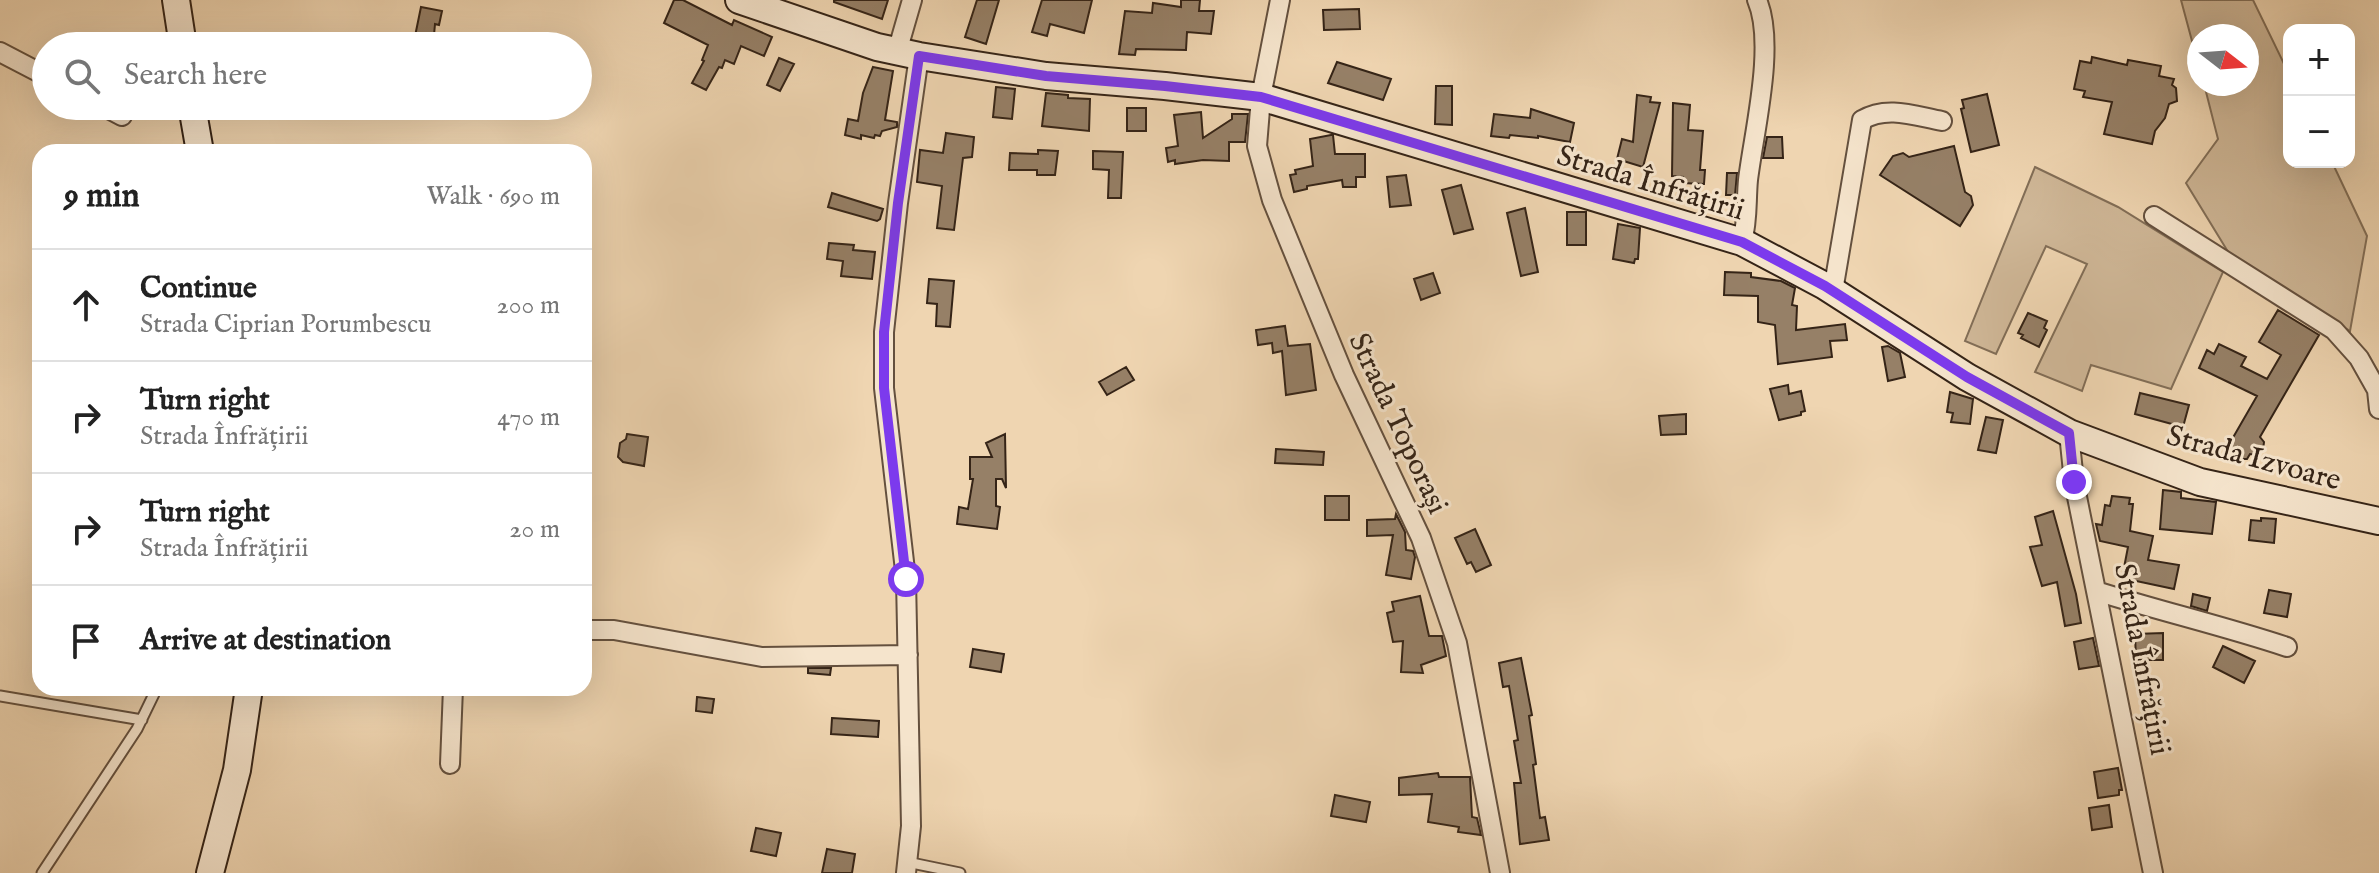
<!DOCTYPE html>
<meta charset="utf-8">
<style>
body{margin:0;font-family:"IM FELL English",serif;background:#f6f6f6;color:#222}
.controls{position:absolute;right:24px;top:24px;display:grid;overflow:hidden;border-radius:16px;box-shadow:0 8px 32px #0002}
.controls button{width:72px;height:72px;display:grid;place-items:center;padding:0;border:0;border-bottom:2px solid #e0e0e0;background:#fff;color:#222;font:40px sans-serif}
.compass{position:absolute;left:2187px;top:24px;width:72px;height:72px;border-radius:50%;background:#fff;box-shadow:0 8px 32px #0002;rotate:107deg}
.stop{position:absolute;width:24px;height:24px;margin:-18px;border:6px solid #7c3aed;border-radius:50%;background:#fff}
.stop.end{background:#7c3aed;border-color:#fff;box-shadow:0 2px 8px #0008}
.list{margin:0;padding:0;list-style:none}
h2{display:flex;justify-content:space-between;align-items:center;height:104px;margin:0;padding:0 32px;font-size:34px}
h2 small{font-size:26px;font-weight:400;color:#767676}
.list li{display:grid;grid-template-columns:52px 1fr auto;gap:24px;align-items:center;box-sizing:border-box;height:112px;padding:0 32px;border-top:2px solid #e0e0e0}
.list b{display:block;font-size:30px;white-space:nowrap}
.list p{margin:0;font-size:26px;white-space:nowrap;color:#767676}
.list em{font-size:26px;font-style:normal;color:#767676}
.icon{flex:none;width:44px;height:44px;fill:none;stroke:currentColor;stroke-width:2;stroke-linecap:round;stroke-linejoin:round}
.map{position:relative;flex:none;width:2379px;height:873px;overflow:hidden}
.search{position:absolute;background:#fff;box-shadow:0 8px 32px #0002;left:32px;top:32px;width:560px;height:88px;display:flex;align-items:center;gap:20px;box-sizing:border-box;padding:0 28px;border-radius:44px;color:#767676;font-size:30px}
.panel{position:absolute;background:#fff;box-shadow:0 8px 32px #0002;left:32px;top:144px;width:560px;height:552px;border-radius:24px}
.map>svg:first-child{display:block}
</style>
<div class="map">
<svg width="2379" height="873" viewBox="0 0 2379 873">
<rect width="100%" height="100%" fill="#efd5b1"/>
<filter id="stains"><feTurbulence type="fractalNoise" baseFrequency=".0025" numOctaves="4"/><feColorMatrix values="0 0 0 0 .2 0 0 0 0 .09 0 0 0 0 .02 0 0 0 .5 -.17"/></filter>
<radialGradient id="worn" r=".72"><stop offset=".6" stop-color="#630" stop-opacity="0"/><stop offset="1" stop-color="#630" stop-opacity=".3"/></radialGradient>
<path fill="#cfb797" stroke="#826e57" stroke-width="2" d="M2181,0h72l36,74v88h43l35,74 -17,95 -120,-76 -44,-72 32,-44 -14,-55h43v-48h-48v31z
M2035,167l83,40 105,65 -52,117 -80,-24 -9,26 -47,-19 52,-108 -41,-18 -50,108 -31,-13z"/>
<path fill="#968067" stroke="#352417" stroke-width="2" d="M674,0h9l49,25 2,-5 38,17 -8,19 -23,-10 -7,18 -9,-4 -3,8 -3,-1 -13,23 -14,-7 12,-22 -2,-1 6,-15 -44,-22z
M834,0h54l-6,19 -48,-17z
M977,0h22l-13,44 -21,-7z
M1042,0h50l-8,33 -34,-9 -3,12 -15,-4z
M1181,0h19l-1,11h15l-3,23 -24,-2 -1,18 -50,-1 -1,6 -16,-1 6,-43 27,2 1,-10 28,4z
M421,7l21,4 -3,14 -4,-1 -2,22h-20z
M1359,9l1,20 -36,1 -1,-20z
M2092,57l35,8 1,-5 33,6 -2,10 15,3 -2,6 4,3 1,13 -8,3 -4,14 -10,13 -3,13 -48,-10 8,-32 -29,-5 2,-6 -11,-2 6,-28 11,2z
M779,58l15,6 -14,27 -13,-6z
M1337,62l54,17 -8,21 -55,-17z
M873,67l20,4 -8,49 12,2v5l-15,4 -2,5 -5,-1 -1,3 -13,-3v4l-16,-4 3,-16 10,2 5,-28z
M1436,86h16v39l-17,-1z
M996,87l19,2 -3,30 -19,-2z
M1046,93l22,2v3l22,1 -1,32 -47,-5z
M1987,94l12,51 -28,7 -10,-43 3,-1 -2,-8z
M1637,95l14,2 -1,5 10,1 -17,64 -26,-8 5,-20 11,3z
M1673,103l17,2 -2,25 15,1 -3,39h5l-1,14 -22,-1 1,-6 -11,-1z
M1127,108h19v23h-19z
M1531,109l43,14 -4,19 -32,-6v2l-28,-3 -1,3 -18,-2 3,-22 36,4z
M1201,112l2,26 29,-19v-5h16l-3,28h-16v19l-26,-1 -28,4v-4l-7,2 -2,-14 12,-2 -4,-31z
M946,133l28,4 -2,20 -9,1 -9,72 -17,-2 5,-42 -25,-4 3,-32 23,3z
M1331,135h2l2,19h30v23h-9v10h-13l-1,-7 -35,6v3l-13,3 -4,-17 6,-1 -1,-4 18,-4 -3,-27z
M1767,137h15l1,21h-20z
M1954,146l11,46 6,4 2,9 -13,21 -80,-51 13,-19 10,-3 6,4z
M1038,150l20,1 -3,24h-18v-5h-28l1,-17 28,1z
M1093,151l30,1 -2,46h-13l1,-28 -16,-1z
M1727,173h10l-2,22h-9z
M1406,175l5,30 -21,2 -3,-30z
M1461,185l12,44 -19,5 -12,-44z
M832,193l51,16 -3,10 -3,2 -49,-14z
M1525,208l13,64 -17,4 -14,-63z
M1567,212h19v33h-19z
M1618,224l22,4 -2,31h-3l-1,4 -21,-4z
M829,243l25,2 -1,5 22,2 -3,27 -31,-3 2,-15 -16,-2z
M1725,272l26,1v4l30,4 14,7 -3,17 5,1 -1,24 49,-6 2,16 -17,1 2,16 -54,7 -3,-39 -17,-3v-26l-34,-1z
M1433,273l7,20 -19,7 -7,-21z
M929,279l25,2 -4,46 -14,-1 1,-22 -10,-1z
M2278,310l41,25 -59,102 4,5 -1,8 -7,5 -6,-1 -3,5h-12l-8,-11 30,-52 -58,-28 8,-18 7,4 5,-10 27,13 -5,9 26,13 14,-24 -22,-13z
M2028,313l19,8 -3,7 3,2 -8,17 -18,-9 2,-3 -5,-2z
M1285,326l3,20 22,-2 6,46 -30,5 -4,-44 -9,2 -1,-10 -14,2 -2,-15z
M1888,346l12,7 5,24 -17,4 -6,-34z
M1126,367l8,13 -27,15 -8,-13z
M1788,385l1,9 12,-3 4,20 -4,1v3l-22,5 -9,-31z
M1950,392l23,7 -3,25 -19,-2 2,-9 -6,-1z
M2140,393l49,12 -6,22 -48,-13z
M1686,414v20l-25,1 -2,-19z
M1986,417l17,3 -7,33 -18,-3z
M627,434l21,3 -4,29 -21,-4 -5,-5 2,-14 6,-4z
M1005,434l1,54 -4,-9h-6v27l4,1 -3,22 -40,-5 2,-17 9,2 5,-30h-3v-22h22l-6,-14z
M1276,449l48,3 -1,13 -48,-2z
M2163,490l18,2v6l35,4 -4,32 -52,-5z
M1325,496h24v24h-24z
M2112,496l18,2 -1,6h4l-3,27 23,5 -5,24 31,5 -5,24 -52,-11 6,-31 -28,-6 -4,-17 6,1 3,-20 5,1z
M2053,511l23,83 5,29 -16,3 -8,-44 -15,4 -12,-39 12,-2 -7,-28z
M1396,514l9,18 1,18 7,1 2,6 -4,22 -25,-4 7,-40 -26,1v-16l28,-1z
M2261,518l15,1 -2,24 -25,-3 2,-20 10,1z
M1475,529l16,36 -15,7 -5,-10 -4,2 -12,-26z
M2269,590l22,4 -4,23 -23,-4z
M2193,594l17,4 -3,13 -16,-5z
M1420,596l9,40h13l4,20 -25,9 2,8 -22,-1 2,-31 -10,1 -6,-29 7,-2 -2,-9z
M2163,633v27h-27l-1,-26z
M2093,638l6,28 -20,3 -5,-27z
M2223,646l32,15 -11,22 -31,-16z
M973,649l31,5 -3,18 -31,-5z
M1521,658l11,57 -3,1 7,48 -3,1 7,53 5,-1 4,23 -29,4 -6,-61h7l-7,-42 4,-1 -9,-54 -6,1 -4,-24z
M808,668h23l-1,7 -22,-2z
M697,697l17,2 -2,14 -16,-2z
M832,718l47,3 -1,16 -47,-3z
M2118,768l4,22h-3v5l-21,3 -4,-26z
M1438,773l1,4h31l2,40 5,1 4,17 -23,-3 1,-5 -31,-5 4,-28 -33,1v-17z
M1335,795l35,7 -4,20 -35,-6z
M2109,805l3,22 -20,3 -3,-22z
M756,828l25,5 -5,23 -25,-5z
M827,849l28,5 -3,19h-30z"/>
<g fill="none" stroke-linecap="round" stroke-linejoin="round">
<g stroke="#64503e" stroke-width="13">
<path id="service" d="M0,696l142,24
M907,862l53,11
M42,873l95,-144 17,-35"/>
</g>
<g stroke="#64503e" stroke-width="22">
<path id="minor" d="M1280,0l-19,97 -4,49 15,54 72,175 77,163 36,105 43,230
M0,52l46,24
M897,52l15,-52
M103,106l19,10
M2154,216l180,114 25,28 18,32 2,19
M1742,242c6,-21 4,-41 6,-62 6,-49 28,-136 9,-180
M1833,291l29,-171c25,-15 53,-4 80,1
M2069,433l5,49 79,391
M2096,591c63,20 128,35 191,56
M584,630h30l148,27 146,-2
M450,764l3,-76
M906,873l5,-47 -5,-247 -22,-191v-56l14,-129 21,-147"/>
</g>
<g stroke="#352417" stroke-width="30">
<path id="secondary" d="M176,0l7,46
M739,0l138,47 42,9 127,20 119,10 96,11 481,145 83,44 142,91 102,56 131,49 179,39
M192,106l8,46
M210,873l27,-103 12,-82"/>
</g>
<use href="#service" stroke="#f5e4cc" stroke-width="9"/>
<use href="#minor" stroke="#f5e4cc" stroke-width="18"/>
<use href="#secondary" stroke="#f5e4cc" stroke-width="26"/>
</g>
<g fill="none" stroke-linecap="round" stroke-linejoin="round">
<path stroke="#7c3aed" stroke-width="10" d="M906,579l-22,-191v-56l14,-129 21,-147 127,20 119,10 96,11 481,145 83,44 142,91 102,56 5,49"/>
</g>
<g text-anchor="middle" stroke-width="6" stroke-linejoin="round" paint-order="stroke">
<g font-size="30" fill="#352417" stroke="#f5e4cc">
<text transform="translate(1651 182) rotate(17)" y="10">Strada Înfrățirii</text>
<text transform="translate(1399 423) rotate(65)" y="10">Strada Toporași</text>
<text transform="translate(2254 457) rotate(15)" y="10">Strada Izvoare</text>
<text transform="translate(2143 659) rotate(79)" y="10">Strada Înfrățirii</text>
</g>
</g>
<rect width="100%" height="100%" filter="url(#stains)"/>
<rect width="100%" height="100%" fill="url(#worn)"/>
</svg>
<div class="controls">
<button>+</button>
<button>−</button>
</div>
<svg class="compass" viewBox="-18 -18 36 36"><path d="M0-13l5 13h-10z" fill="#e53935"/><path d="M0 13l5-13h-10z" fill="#767676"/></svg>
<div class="stop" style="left:906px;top:579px"></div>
<div class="stop end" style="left:2074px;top:482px"></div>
<div class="search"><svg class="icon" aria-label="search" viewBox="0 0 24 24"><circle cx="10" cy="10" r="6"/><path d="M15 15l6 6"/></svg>Search here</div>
<section class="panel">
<h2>9 min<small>Walk · 690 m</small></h2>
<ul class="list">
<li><svg class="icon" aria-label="ahead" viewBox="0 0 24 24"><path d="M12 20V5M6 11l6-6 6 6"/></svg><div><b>Continue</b><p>Strada Ciprian Porumbescu</p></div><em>200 m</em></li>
<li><svg class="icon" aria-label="right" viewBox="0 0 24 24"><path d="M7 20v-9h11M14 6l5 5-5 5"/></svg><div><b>Turn right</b><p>Strada Înfrățirii</p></div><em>470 m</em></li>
<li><svg class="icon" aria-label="right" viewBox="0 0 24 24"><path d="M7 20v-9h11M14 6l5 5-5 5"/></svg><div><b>Turn right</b><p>Strada Înfrățirii</p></div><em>20 m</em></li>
<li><svg class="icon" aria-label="arrive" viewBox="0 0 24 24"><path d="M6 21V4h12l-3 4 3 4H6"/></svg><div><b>Arrive at destination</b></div></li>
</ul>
</section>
</div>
